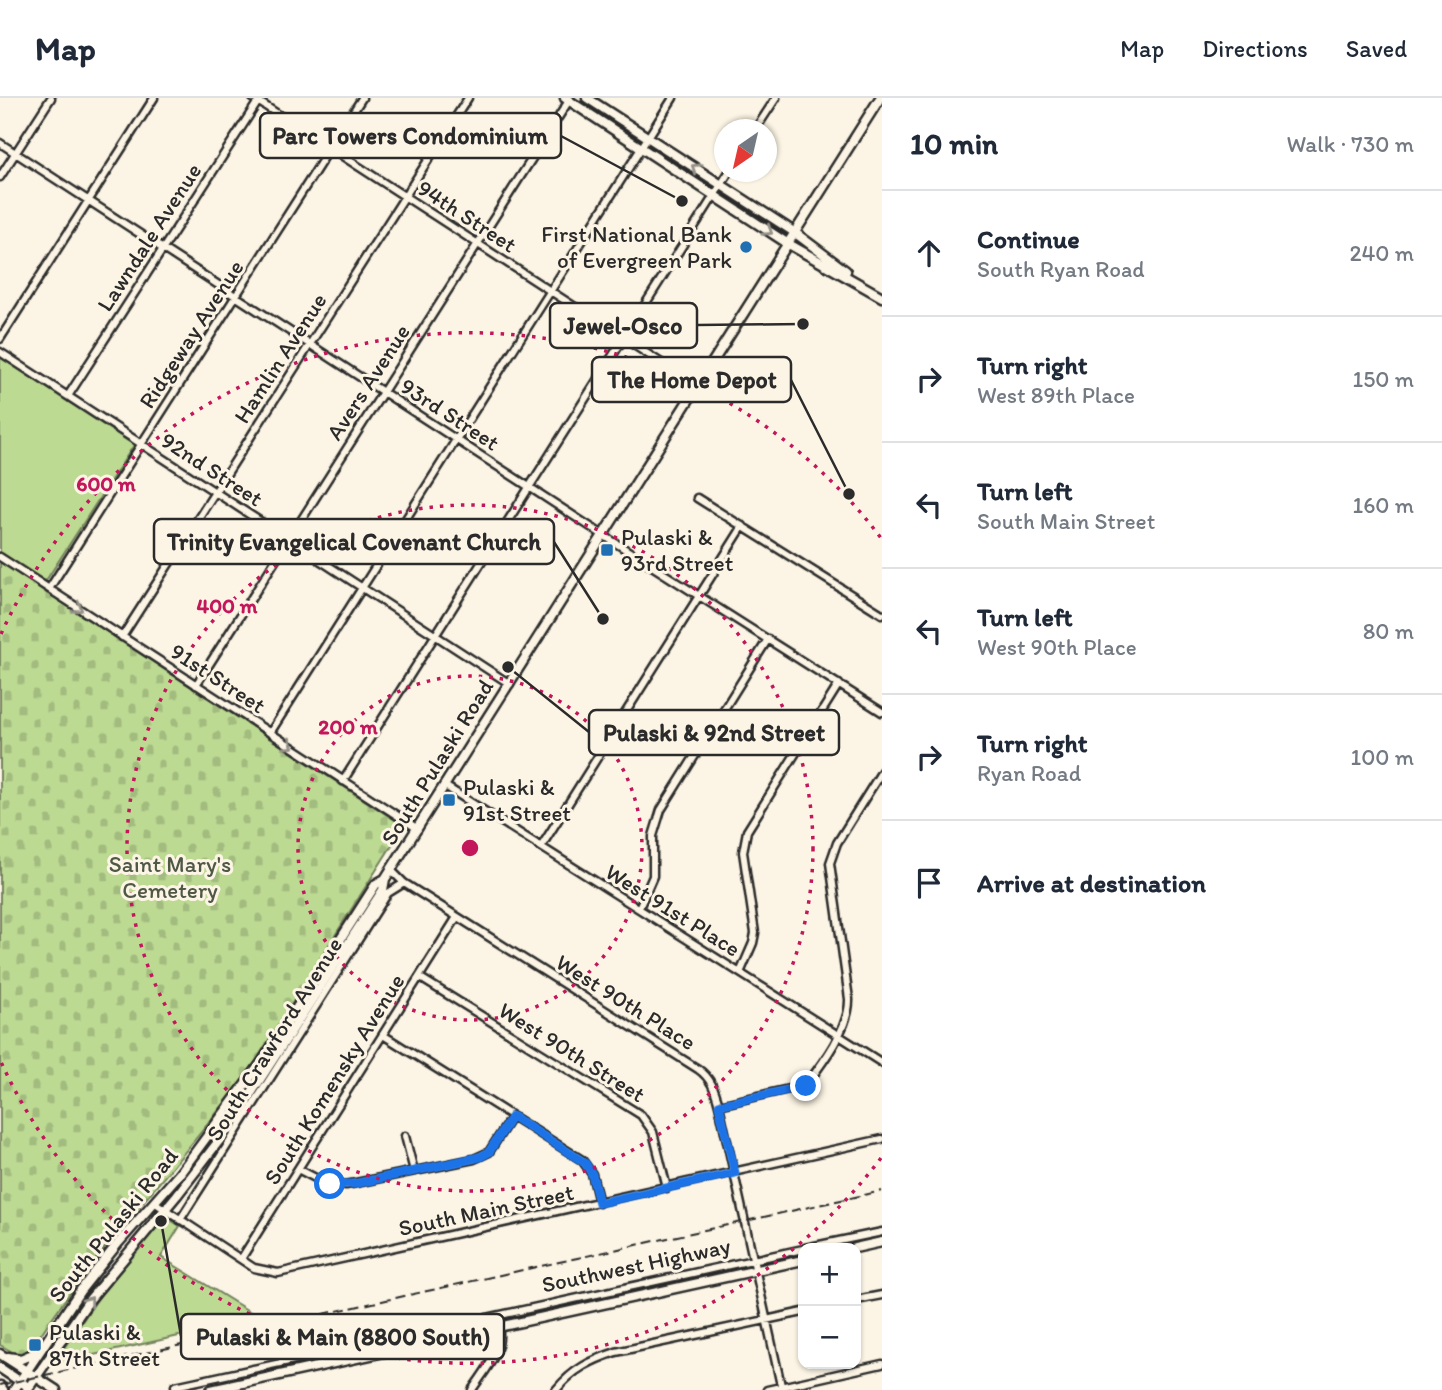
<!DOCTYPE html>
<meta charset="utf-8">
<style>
body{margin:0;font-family:Itim,sans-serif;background:#f6f6f7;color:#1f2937}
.controls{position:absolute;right:21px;bottom:21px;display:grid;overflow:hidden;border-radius:14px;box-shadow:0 2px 5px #0004}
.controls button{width:63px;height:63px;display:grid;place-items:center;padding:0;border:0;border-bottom:2px solid #e0e1e3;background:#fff;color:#1f2937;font:35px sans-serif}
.compass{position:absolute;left:714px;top:21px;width:63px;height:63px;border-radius:50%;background:#fff;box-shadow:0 2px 5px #0004;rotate:214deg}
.stop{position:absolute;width:21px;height:21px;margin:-16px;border:5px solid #1a73e8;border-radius:50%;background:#fff}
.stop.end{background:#1a73e8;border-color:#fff;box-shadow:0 2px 7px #0008}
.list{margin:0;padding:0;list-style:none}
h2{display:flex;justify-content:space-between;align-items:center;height:91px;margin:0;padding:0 28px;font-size:30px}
h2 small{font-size:23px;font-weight:400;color:#747a83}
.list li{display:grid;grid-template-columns:46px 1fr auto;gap:21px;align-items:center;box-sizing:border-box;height:126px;padding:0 28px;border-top:2px solid #e0e1e3}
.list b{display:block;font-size:26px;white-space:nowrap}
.list p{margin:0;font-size:23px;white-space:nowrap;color:#747a83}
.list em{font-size:23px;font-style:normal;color:#747a83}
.icon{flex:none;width:38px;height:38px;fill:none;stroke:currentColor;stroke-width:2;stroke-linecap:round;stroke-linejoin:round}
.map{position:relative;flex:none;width:882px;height:1292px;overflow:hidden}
header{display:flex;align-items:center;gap:42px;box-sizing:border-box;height:98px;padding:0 35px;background:#fff;border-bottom:2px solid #e0e1e3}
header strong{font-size:33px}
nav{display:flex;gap:38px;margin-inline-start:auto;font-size:24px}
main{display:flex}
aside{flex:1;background:#fff}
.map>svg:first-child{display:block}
</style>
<header>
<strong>Map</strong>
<nav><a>Map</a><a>Directions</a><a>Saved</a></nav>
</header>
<main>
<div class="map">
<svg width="882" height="1292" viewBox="0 0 882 1292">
<defs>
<pattern id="cemetery-stones" width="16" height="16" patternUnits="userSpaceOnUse" patternTransform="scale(1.75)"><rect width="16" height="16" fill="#bcda92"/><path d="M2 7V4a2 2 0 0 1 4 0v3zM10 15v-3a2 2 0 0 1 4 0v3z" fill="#a2bb7e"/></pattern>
</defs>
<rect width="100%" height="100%" fill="#fcf5e5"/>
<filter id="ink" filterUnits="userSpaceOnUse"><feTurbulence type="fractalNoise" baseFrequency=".0143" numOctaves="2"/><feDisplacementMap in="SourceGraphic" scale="14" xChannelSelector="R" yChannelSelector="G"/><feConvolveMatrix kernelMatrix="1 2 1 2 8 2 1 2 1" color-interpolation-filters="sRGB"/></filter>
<g filter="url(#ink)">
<path fill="url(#cemetery-stones)" stroke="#74825e" stroke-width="2" d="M0,464l404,264 -152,241c-47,64 -99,122 -149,183 -26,32 -50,66 -73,100l-12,5 -18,-10z"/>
<path fill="#bcda92" stroke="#74825e" stroke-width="2" d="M0,259l134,88 -89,137 -45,-29z
M164,1118l16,10 -19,31 99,61 -207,46 48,-70z"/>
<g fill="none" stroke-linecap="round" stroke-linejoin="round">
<g stroke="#2b2b2b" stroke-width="11">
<path id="minor" d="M253,0l444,288
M755,32l21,-32
M0,45l603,392 279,177
M0,79l51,-79
M0,241l154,-241
M0,254l510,332
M68,298l191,-296
M697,400l185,116
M0,459l418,272
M49,491l313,-491
M122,539l346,-539
M196,587l374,-586
M270,635l403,-635
M343,683l386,-609
M445,688l437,277
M541,749l202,-321
M391,772l13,13 294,186c13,9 17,21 21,36l63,285
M639,810l14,-32v-40l8,-26 107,-171
M740,875l13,-30 2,-10 -12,-81 4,-21 92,-147
M419,879l222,138 12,17 14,56
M383,937l199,125 10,14 7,29
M719,1007l87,-20c16,-21 44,-58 43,-86l-19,-136 7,-20 45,-72
M405,1038l9,35
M298,1071l23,12 25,4 128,-26 15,-7 23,-36
M154,1104l100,66 24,5 604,-134
M180,1122l208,-327 16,-10
M805,1150l77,-16
M241,1161l216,-342
M856,1202l26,-5
M177,1292l-2,-4 628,-137
M472,1292c13,-20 32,-39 26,-64
M556,1292c17,-21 36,-30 60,-38l187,-40
M767,1292l115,-26"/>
</g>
<g stroke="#2b2b2b" stroke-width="13">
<path id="major" d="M565,0l222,145 95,54
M587,0l207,134 52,39
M855,1150l27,-6
M0,1256l56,36
M8,1259l13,2 14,-6
M0,1270l24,16
M0,1288l3,4
M14,1292l66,-99 39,-49 61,-69 82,-111 114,-178 9,-5
M27,1292l63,-91 87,-104 51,-66 155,-239 2,-11 495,-781
M211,1292l592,-130"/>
</g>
<use href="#minor" stroke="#fcf5e5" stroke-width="6"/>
<use href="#major" stroke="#fcf5e5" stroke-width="8"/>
<path stroke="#2b2b2b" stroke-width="2" stroke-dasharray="10 5" stroke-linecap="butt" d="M0,1287l882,-194"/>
</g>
<defs><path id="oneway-chevron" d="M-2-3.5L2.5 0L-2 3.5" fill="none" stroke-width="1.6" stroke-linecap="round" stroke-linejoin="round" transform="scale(1.75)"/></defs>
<g stroke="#949088">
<use href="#oneway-chevron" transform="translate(696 70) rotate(-147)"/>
<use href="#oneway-chevron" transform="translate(768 133) rotate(33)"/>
<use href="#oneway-chevron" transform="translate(78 510) rotate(33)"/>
<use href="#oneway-chevron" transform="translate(289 647) rotate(33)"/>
<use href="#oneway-chevron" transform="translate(89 1203) rotate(-53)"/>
</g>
</g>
<g fill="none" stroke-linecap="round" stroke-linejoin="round" filter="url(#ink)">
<path stroke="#1a73e8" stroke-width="9" d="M330,1086h24l126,-27 9,-5 23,-36 73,47 7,11 7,29 136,-30 -16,-68 87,-19"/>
</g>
<g fill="none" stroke="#c2185b" stroke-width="3.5" stroke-dasharray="3.5 7">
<circle cx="470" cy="750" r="172"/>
<circle cx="470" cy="750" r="343"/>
<path d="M881 1060A515 515 0 0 1 1 964M1 536A515 515 0 0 1 881 440"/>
</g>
<g fill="#1f6fb2" stroke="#fcf5e5" stroke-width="2.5">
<circle cx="746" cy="149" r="7"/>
<rect x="600" y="445" width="14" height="14" rx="3.5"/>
<rect x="442" y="695" width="14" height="14" rx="3.5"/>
<rect x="28" y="1240" width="14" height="14" rx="3.5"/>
</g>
<g text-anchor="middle" stroke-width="6" stroke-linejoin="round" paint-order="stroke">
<g font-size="23" fill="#2b2b2b" stroke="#fcf5e5">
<text transform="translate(467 118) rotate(33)" y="8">94th Street</text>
<text transform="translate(149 139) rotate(-57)" y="8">Lawndale Avenue</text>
<text transform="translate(191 236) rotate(-57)" y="8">Ridgeway Avenue</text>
<text transform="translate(280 260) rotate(-57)" y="8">Hamlin Avenue</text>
<text transform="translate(368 284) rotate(-57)" y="8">Avers Avenue</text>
<text transform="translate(450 316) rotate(33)" y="8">93rd Street</text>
<text transform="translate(212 371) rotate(33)" y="8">92nd Street</text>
<text transform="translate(218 580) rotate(33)" y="8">91st Street</text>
<text transform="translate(437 664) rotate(-58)" y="8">South Pulaski Road</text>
<text transform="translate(673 812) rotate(32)" y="8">West 91st Place</text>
<text transform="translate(626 904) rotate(32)" y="8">West 90th Place</text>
<text transform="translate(274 941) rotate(-58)" y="8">South Crawford Avenue</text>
<text transform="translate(572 954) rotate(32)" y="8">West 90th Street</text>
<text transform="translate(334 981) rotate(-58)" y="8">South Komensky Avenue</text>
<text transform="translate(486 1112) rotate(-12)" y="8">South Main Street</text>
<text transform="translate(113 1127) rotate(-51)" y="8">South Pulaski Road</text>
<text transform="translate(636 1167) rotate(-12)" y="8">Southwest Highway</text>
</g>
<g font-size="23" fill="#2b2b2b" stroke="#fcf5e5" text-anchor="start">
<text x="732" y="144" text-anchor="end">First National Bank<tspan x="732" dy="26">of Evergreen Park</tspan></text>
<text x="621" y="447">Pulaski &amp;<tspan x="621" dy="26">93rd Street</tspan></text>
<text x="463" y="697">Pulaski &amp;<tspan x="463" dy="26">91st Street</tspan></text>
<text x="49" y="1242">Pulaski &amp;<tspan x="49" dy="26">87th Street</tspan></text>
</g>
<g font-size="23" fill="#4f5745" stroke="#fcf5e5">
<text x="170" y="774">Saint Mary's<tspan x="170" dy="26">Cemetery</tspan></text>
</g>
</g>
<circle cx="470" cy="750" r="10" fill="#c2185b" stroke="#fcf5e5" stroke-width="3.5"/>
<g font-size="21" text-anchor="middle" font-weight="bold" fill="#c2185b" stroke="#fcf5e5" stroke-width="6" stroke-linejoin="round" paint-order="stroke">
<text x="106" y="393">600 m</text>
<text x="227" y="515">400 m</text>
<text x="348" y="636">200 m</text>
</g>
<path fill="none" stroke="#2b2b2b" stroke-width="2.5" d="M682 103L561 38M803 226L697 227M849 396L791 282M603 521L554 444M508 569L589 634M161 1123L181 1238"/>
<g fill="#2b2b2b" stroke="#fcf5e5" stroke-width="2.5">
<circle cx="682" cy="103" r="7"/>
<circle cx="803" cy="226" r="7"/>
<circle cx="849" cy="396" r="7"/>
<circle cx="603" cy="521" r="7"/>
<circle cx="508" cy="569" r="7"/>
<circle cx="161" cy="1123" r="7"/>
</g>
<g fill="#fcf5e5" stroke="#2b2b2b" stroke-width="2.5">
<rect x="260" y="15" width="301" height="45" rx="7"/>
<rect x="550" y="205" width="147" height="45" rx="7"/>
<rect x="592" y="259" width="199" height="45" rx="7"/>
<rect x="154" y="421" width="400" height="45" rx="7"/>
<rect x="589" y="612" width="250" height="45" rx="7"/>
<rect x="181" y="1216" width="323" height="45" rx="7"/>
</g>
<g font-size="24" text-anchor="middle" font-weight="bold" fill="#2b2b2b">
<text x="410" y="46">Parc Towers Condominium</text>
<text x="623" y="236">Jewel-Osco</text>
<text x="692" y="290">The Home Depot</text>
<text x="354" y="452">Trinity Evangelical Covenant Church</text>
<text x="714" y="643">Pulaski &amp; 92nd Street</text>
<text x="343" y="1247">Pulaski &amp; Main (8800 South)</text>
</g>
</svg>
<div class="controls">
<button>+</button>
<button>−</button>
</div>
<svg class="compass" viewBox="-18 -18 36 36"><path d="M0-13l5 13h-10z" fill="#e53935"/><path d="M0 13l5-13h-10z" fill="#747a83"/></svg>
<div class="stop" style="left:330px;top:1086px"></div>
<div class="stop end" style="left:806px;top:988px"></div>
</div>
<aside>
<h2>10 min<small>Walk · 730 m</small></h2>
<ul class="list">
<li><svg class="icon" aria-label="ahead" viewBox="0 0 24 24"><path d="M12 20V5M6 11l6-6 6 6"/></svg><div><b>Continue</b><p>South Ryan Road</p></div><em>240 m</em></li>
<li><svg class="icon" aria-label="right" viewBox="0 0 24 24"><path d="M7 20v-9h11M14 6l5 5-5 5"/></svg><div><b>Turn right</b><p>West 89th Place</p></div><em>150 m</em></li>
<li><svg class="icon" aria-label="left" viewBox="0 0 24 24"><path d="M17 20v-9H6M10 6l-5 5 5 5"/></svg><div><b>Turn left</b><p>South Main Street</p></div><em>160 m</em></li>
<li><svg class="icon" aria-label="left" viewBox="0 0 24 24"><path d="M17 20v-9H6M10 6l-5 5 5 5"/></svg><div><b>Turn left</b><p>West 90th Place</p></div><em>80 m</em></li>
<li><svg class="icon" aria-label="right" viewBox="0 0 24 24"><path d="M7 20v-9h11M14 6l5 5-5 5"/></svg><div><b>Turn right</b><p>Ryan Road</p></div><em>100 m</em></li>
<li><svg class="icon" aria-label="arrive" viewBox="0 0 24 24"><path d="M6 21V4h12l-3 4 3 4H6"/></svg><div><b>Arrive at destination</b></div></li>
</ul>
</aside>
</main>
